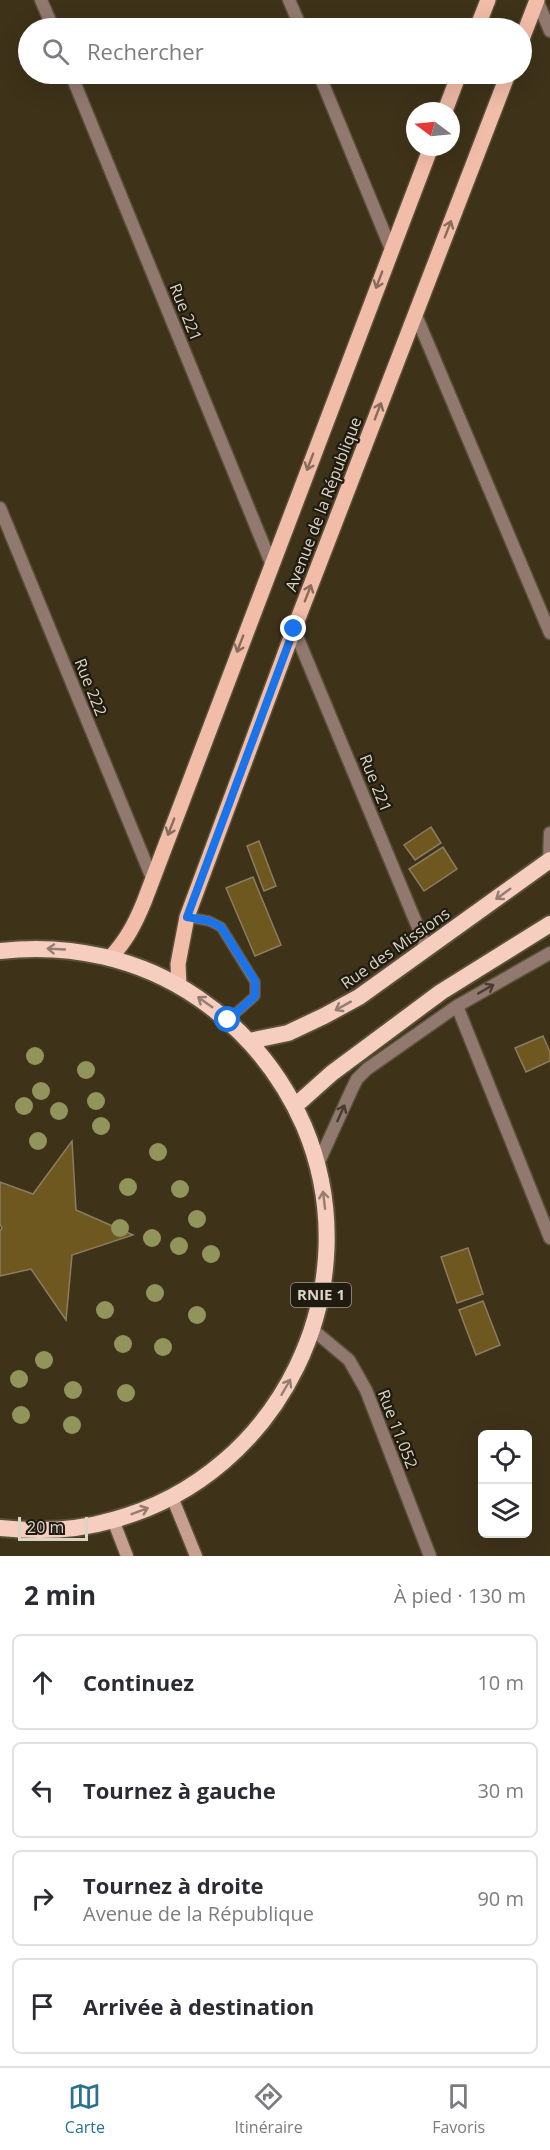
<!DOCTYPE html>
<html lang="fr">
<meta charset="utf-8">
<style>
body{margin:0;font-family:"Open Sans",sans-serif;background:#f7f7f7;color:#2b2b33}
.controls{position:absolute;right:18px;bottom:18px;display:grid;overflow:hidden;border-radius:9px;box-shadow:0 6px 24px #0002}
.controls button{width:54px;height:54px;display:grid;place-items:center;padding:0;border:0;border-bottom:2px solid #e1e1e2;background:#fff;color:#2b2b33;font:30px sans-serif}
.compass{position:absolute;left:406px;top:102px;width:54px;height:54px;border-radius:50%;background:#fff;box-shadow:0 6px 24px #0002;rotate:286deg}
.scale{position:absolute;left:18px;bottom:15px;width:70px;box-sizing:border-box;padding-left:6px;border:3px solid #dbd4c5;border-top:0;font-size:16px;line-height:21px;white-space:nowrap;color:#dbd4c5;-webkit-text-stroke:4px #201b10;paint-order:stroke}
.stop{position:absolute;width:18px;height:18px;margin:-14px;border:4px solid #1a73e8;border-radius:50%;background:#fff}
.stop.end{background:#1a73e8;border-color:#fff;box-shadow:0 2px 6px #0008}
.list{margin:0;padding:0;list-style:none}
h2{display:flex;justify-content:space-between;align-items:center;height:78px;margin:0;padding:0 24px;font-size:26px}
h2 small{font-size:20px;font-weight:400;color:#7c7c81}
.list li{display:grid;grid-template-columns:39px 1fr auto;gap:18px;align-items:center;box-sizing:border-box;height:96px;margin:0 12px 12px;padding:0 12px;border:2px solid #e1e1e2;border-radius:9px}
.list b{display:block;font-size:22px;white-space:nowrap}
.list p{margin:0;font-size:20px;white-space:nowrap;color:#7c7c81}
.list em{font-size:20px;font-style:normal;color:#7c7c81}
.icon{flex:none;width:33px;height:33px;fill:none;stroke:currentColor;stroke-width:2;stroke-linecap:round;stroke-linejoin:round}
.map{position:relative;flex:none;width:550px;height:1556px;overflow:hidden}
.search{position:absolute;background:#fff;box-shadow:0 6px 24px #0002;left:18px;right:18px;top:18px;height:66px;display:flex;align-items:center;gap:15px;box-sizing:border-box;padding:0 21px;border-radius:33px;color:#7c7c81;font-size:22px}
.sheet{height:510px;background:#fff}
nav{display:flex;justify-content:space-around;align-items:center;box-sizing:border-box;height:84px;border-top:2px solid #e1e1e2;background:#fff;font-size:16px;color:#7c7c81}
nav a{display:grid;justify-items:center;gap:3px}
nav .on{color:#29728f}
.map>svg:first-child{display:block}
</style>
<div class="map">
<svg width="550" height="1556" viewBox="0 0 550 1556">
<rect width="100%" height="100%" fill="#3e3219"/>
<path fill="#6f5720" stroke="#8b7d62" stroke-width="1.5" d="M431,827l10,16 -26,17 -11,-15z
M259,841l17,45 -12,5 -17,-45z
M443,847l14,22 -33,22 -15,-22z
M253,877l28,68 -26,11 -29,-68z
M543,1036l7,16v9l-24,11 -11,-24z
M72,1141l4,69 57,25 -61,20 -6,65 -35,-51 -31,7v-45l2,-3 -2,-4v-42l33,12z
M468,1248l15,46 -26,9 -16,-46z
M483,1301l17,44 -24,10 -17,-45z"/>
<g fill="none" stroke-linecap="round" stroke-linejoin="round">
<g stroke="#5a4f38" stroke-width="12">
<path id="service" d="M187,917l22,4 12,6 34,55v14l-27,24"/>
</g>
<g stroke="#5a4f38" stroke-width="15">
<path id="minor" d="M41,0l12,28
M289,0l12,28
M537,0l13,31
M71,74l200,489
M319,74l72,175
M415,313l135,320
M0,508l152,370
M294,629l133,320
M549,861l1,-28
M457,1006l93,232
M317,1166l35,-77 5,-10 10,-10 90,-63 93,-53
M312,1329l37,31 17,30 64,166"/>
</g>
<g stroke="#5a4f38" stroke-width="15">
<path id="secondary" d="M172,1497l24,59
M113,1520l14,36"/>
</g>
<g stroke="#5a4f38" stroke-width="18">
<path id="primary" d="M477,28l11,-28
M522,39l15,-39
M445,111l14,-37
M110,958c16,-17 25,-34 34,-56l287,-755
M179,986l-1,-22 9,-47 107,-288 214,-555"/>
</g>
<g stroke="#5a4f38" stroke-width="20">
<path id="trunk" d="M0,951c69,-8 140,7 198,47 47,32 83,76 106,128 68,160 -23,349 -191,394 -37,11 -75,12 -113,8
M249,1041l39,-8 36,-17 35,-19 191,-137
M295,1106l37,-33 109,-81 109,-68"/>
</g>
<use href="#service" stroke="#92796f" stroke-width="9"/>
<use href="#minor" stroke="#92796f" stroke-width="12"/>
<use href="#secondary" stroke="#c79f90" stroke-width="12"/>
<use href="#primary" stroke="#f1bca8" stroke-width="15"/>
<use href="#trunk" stroke="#f6cec0" stroke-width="16"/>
</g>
<g fill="#91955c">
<circle cx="35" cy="1056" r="9"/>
<circle cx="86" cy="1070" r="9"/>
<circle cx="41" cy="1091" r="9"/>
<circle cx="96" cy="1101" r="9"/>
<circle cx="24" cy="1106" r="9"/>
<circle cx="59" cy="1111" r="9"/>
<circle cx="101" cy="1126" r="9"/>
<circle cx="38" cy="1141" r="9"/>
<circle cx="158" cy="1152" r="9"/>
<circle cx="128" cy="1187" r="9"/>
<circle cx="180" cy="1189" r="9"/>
<circle cx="197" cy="1219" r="9"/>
<circle cx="120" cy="1228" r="9"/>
<circle cx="152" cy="1238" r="9"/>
<circle cx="179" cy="1246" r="9"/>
<circle cx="211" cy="1254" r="9"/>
<circle cx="155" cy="1293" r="9"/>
<circle cx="105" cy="1310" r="9"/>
<circle cx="197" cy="1315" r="9"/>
<circle cx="123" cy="1344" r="9"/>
<circle cx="163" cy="1347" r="9"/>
<circle cx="44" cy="1360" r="9"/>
<circle cx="19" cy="1379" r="9"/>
<circle cx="73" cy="1390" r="9"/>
<circle cx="126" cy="1393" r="9"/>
<circle cx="21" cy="1415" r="9"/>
<circle cx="72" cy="1425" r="9"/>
</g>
<defs><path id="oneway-shaft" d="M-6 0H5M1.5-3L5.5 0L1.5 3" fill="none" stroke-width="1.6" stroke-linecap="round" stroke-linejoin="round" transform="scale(1.5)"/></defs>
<g stroke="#886c5c">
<use href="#oneway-shaft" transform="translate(448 229) rotate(-69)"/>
<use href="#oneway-shaft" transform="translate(379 280) rotate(111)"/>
<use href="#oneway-shaft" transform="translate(378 411) rotate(-69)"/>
<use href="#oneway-shaft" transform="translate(310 462) rotate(111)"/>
<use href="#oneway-shaft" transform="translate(308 593) rotate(-69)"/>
<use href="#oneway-shaft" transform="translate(240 644) rotate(111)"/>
<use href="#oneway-shaft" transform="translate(171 827) rotate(111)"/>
</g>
<g stroke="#967d71">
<use href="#oneway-shaft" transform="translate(503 894) rotate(144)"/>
<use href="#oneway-shaft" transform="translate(56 949) rotate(-177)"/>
<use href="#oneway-shaft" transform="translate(205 1002) rotate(-145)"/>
<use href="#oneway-shaft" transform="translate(343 1006) rotate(151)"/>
<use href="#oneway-shaft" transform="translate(324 1200) rotate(-97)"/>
<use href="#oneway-shaft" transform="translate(286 1387) rotate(-60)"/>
<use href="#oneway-shaft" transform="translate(140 1511) rotate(-21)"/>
</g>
<g stroke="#483c31">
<use href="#oneway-shaft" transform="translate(486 989) rotate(-30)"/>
<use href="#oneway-shaft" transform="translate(341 1113) rotate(-66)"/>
</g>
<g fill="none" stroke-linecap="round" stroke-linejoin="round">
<path stroke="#1a73e8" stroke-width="8" d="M228,1020l27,-24v-15l-34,-54 -12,-6 -22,-4 107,-288"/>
</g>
<g text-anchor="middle" stroke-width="4.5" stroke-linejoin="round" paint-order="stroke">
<rect fill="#201b10" stroke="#a39c8f" stroke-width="1.5" x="291" y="1283" width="60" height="24" rx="4.5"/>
<g font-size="15" font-weight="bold" fill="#dbd4c5">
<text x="321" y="1300">RNIE 1</text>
</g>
<g font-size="16" fill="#dbd4c5" stroke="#201b10">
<text transform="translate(186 312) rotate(68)" y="6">Rue 221</text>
<text transform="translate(323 504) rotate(-69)" y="6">Avenue de la République</text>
<text transform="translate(91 687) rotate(68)" y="6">Rue 222</text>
<text transform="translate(376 783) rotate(68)" y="6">Rue 221</text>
<text transform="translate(395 948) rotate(-35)" y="6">Rue des Missions</text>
<text transform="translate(398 1429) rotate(69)" y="6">Rue 11.052</text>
</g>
</g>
</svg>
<div class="controls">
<button><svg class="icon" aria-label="locate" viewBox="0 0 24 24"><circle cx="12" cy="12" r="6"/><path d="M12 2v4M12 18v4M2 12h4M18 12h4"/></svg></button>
<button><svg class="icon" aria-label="layers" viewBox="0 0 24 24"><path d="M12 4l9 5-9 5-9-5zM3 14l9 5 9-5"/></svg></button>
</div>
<svg class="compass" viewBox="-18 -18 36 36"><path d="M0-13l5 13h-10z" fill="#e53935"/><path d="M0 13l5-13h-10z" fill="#7c7c81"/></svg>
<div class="scale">20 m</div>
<div class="stop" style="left:228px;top:1020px"></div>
<div class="stop end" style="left:294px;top:629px"></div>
<div class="search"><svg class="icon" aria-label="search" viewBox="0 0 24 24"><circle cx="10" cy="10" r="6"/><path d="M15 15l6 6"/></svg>Rechercher</div>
</div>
<section class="sheet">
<h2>2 min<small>À pied · 130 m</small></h2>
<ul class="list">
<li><svg class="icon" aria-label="ahead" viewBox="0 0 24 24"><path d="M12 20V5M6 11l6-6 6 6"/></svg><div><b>Continuez</b></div><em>10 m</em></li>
<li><svg class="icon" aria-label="left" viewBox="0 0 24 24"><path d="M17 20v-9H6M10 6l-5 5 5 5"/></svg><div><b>Tournez à gauche</b></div><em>30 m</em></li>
<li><svg class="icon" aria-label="right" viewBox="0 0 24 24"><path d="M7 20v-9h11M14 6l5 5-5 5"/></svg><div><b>Tournez à droite</b><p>Avenue de la République</p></div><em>90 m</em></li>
<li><svg class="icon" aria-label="arrive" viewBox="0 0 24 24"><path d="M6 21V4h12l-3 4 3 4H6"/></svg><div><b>Arrivée à destination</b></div></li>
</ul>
</section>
<nav>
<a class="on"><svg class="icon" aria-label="map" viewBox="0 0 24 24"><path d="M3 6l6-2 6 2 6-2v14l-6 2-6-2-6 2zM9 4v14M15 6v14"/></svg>Carte</a>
<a><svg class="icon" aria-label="directions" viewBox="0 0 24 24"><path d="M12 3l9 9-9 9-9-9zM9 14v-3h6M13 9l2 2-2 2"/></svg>Itinéraire</a>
<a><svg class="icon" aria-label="saved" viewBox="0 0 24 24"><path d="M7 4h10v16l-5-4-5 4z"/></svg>Favoris</a>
</nav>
